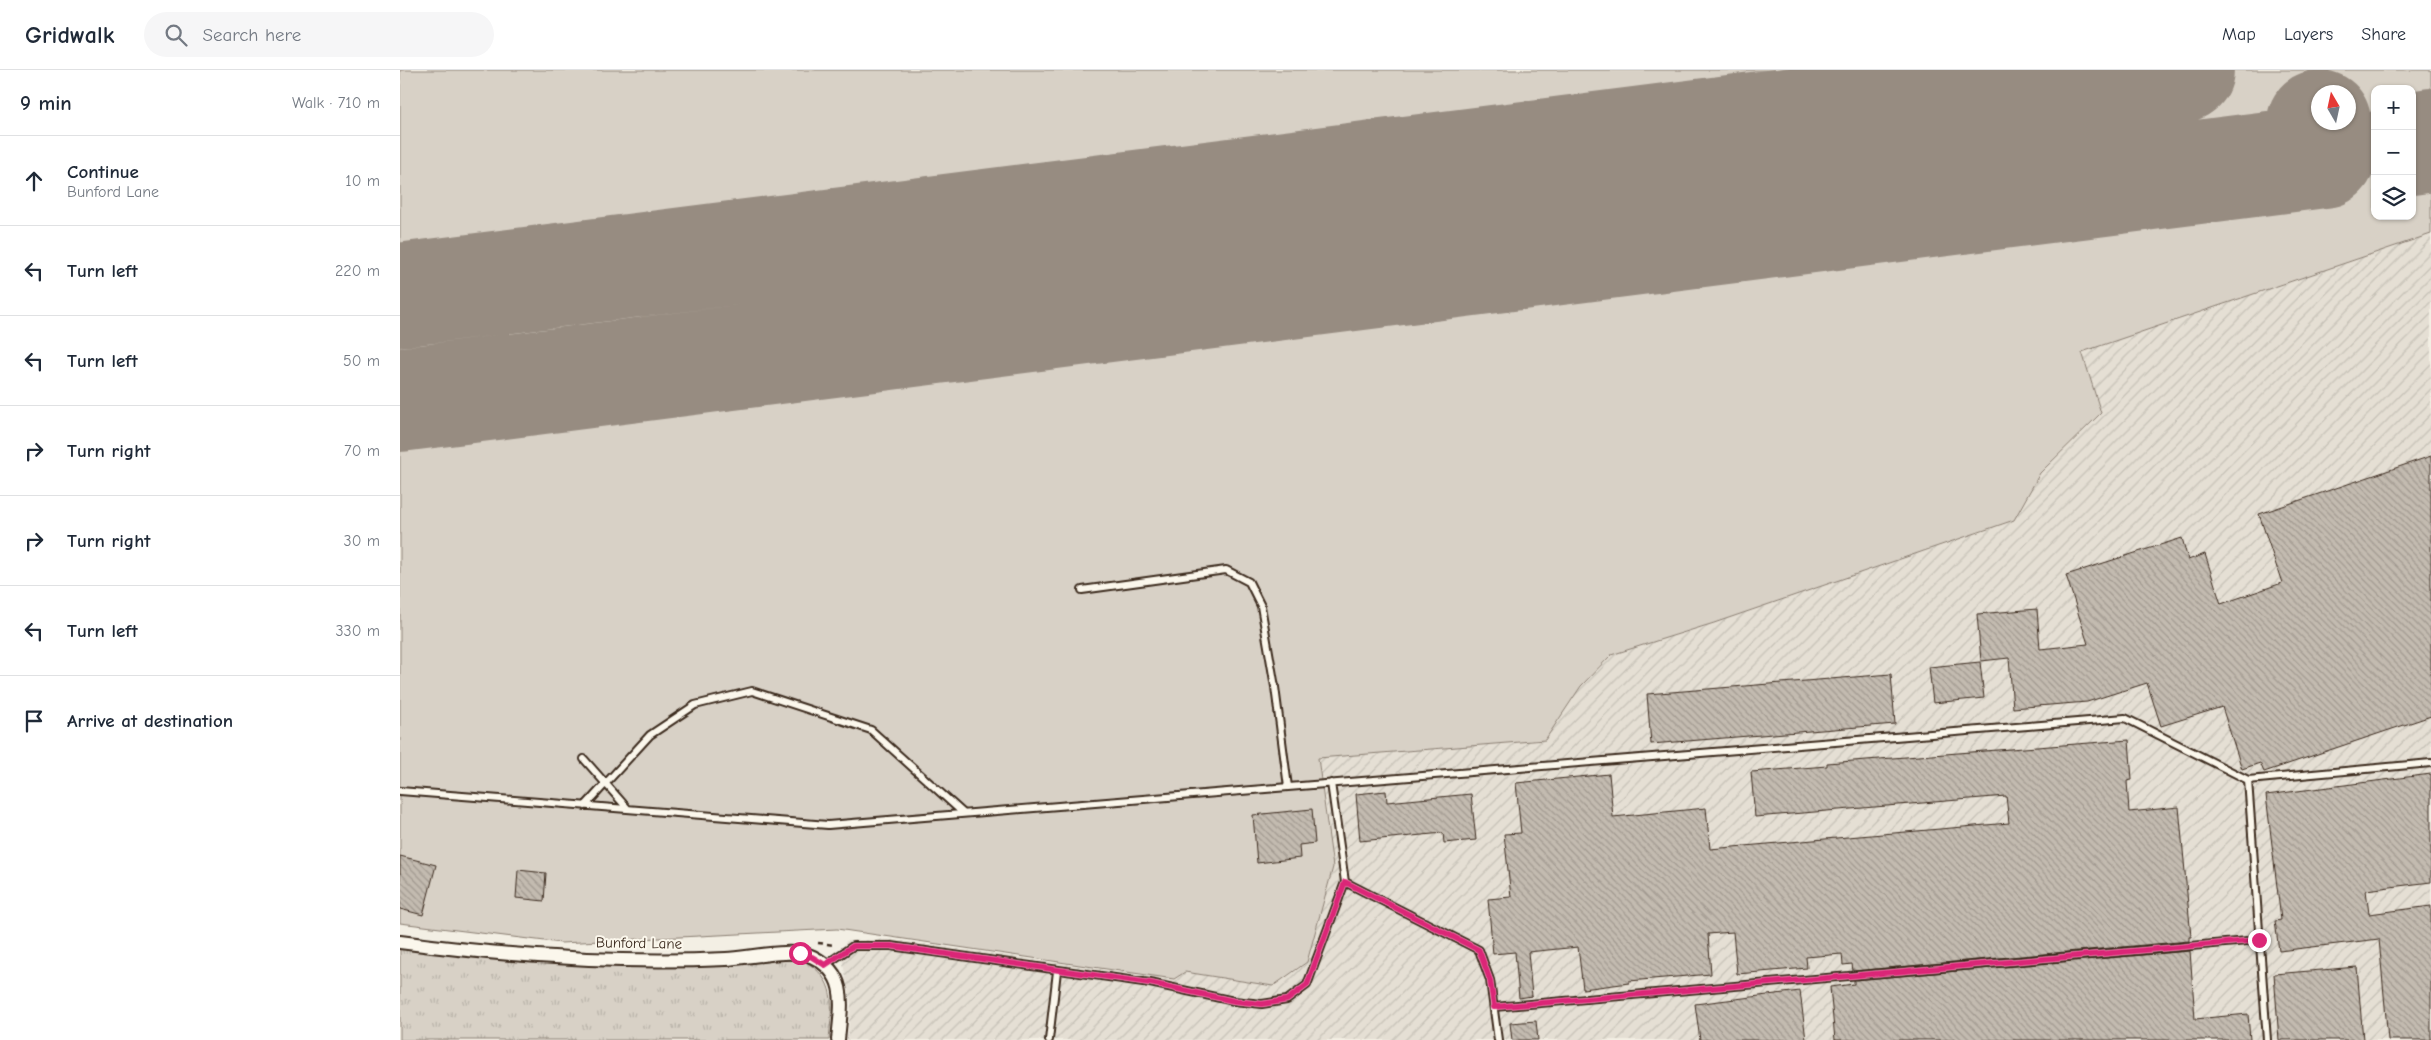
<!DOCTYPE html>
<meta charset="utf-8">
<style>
body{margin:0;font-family:"Comic Neue",sans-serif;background:#f6f6f7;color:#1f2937}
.controls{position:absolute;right:15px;top:15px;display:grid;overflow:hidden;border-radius:10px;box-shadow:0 1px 4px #0004}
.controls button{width:45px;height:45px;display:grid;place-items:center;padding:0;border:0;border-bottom:1px solid #e0e1e3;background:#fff;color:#1f2937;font:25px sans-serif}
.compass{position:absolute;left:1911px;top:15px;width:45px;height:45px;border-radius:50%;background:#fff;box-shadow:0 1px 4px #0004;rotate:351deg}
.stop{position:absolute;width:15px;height:15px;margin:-11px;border:4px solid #db2777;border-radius:50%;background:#fff}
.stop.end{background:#db2777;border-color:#fff;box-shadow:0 1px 5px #0008}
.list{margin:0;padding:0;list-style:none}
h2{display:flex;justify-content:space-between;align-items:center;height:65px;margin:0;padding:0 20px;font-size:21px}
h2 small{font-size:16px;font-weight:400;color:#747a83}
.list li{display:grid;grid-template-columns:32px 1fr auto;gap:15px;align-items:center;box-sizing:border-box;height:90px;padding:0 20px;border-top:1px solid #e0e1e3}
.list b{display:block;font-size:19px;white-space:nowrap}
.list p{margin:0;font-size:16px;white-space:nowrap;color:#747a83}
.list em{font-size:16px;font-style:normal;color:#747a83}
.icon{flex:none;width:28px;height:28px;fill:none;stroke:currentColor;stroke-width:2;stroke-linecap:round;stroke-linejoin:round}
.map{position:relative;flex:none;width:2031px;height:970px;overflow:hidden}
header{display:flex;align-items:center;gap:30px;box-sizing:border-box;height:70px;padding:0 25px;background:#fff;border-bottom:1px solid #e0e1e3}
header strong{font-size:24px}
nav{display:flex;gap:28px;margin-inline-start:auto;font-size:18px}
.search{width:350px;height:45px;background:#f6f6f7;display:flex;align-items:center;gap:12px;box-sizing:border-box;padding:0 18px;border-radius:28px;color:#747a83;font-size:19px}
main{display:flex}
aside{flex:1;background:#fff}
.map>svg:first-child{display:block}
</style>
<header>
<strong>Gridwalk</strong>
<div class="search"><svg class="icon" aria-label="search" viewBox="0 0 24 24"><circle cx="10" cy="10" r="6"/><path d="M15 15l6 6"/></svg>Search here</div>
<nav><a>Map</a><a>Layers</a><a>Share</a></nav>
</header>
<main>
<aside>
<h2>9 min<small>Walk · 710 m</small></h2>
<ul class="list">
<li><svg class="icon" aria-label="ahead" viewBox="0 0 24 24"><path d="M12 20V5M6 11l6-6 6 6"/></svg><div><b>Continue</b><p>Bunford Lane</p></div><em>10 m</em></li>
<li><svg class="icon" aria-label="left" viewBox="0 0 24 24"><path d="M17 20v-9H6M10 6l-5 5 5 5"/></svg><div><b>Turn left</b></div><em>220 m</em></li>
<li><svg class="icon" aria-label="left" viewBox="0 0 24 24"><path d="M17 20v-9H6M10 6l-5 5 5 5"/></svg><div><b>Turn left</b></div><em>50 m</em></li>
<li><svg class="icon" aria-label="right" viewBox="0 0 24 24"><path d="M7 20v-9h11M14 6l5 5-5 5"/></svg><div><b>Turn right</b></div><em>70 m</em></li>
<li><svg class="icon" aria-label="right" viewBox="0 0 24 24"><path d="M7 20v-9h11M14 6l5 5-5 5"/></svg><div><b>Turn right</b></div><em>30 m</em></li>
<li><svg class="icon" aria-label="left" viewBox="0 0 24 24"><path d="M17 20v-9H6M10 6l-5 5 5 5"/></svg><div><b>Turn left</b></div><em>330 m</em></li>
<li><svg class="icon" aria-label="arrive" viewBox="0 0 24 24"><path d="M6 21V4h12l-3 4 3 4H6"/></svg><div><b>Arrive at destination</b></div></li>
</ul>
</aside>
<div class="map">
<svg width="2031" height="970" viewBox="0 0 2031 970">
<defs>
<pattern id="industrial-furrows" width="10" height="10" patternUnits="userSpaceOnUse" patternTransform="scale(1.25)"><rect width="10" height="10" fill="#e5dfd4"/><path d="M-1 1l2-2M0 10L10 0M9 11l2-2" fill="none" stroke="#c5c0b6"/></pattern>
<pattern id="park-tufts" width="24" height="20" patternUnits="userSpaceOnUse" patternTransform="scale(1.25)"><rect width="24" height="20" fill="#d8d1c6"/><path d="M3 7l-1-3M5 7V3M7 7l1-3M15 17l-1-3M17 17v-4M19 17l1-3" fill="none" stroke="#bab4aa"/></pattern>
<pattern id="building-back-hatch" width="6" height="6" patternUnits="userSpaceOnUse" patternTransform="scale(1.25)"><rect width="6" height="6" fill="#c3bbb0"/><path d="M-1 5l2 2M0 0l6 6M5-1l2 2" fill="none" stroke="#a0988f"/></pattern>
</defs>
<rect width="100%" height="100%" fill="#f3efe4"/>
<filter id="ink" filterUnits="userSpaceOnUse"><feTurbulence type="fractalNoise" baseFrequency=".02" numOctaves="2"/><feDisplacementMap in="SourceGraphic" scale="10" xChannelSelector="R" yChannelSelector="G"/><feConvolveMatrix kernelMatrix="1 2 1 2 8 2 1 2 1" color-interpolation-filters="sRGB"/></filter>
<g filter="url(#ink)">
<path fill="url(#industrial-furrows)" d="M2031,164v806h-1584l4,-36 -10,-50 5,-13 41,-2 287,40 11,-7 88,14 34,-24 26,-95 -8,-68 -7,-41 227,-18 36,-54 30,-31 103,-32 300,-103 26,-47 61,-60 -19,-61z"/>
<path fill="#d8d1c6" stroke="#8a7e72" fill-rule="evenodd" d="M0,0h2031v164l-349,118 19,61 -61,60 -26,47 -300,103 -103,32 -30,31 -36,54 -227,18 15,109 -26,95 -34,24 -88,-14 -11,7 -337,-50 -276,14 -161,-20zM1975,19h37v127h-37zM1918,22h30v30h-30z"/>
<path fill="url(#park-tufts)" stroke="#8a7e72" d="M0,879l97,10 119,6 187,-5c35,20 29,45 26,80h-429z"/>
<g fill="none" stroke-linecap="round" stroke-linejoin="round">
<path stroke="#978c81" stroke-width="104" d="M2012,73l19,-3
M0,225l1782,-225
M0,330l1924,-244 -5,-34"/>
</g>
<path fill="url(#building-back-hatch)" stroke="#3b2a1e" d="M2031,386v260l-167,56 -4,-9 -18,6 -20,-62 -61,19 -14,-43 -60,19 -74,6 -4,-50 -28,3 -4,-47 60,-5 3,40 48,-5 -22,-69 116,-37 6,22 17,-6 16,50 61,-21 -23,-69z
M1580,592l4,36 -51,5 -4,-36z
M1491,604l4,50 -244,20 -4,-50z
M1729,670l3,40 -5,1 2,31 50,-5 12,130h-2v4l-336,30 -1,-7 -9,1 -1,-11 -36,3 1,11 -70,6 -4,-42 -25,2 3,40 -82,7v2l-46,6 -5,-42 -50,5 4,44 -13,2 -4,-46 -22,2 -5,-55 23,-2 -7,-63 17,-1 -5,-50 93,-9 4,43 93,-9 4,41 299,-26 -3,-27 -251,21 -4,-45 76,-6v-3z
M2031,704v108l-65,8 3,24 62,-8v134h-43l-9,-101 -100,12 -4,-30 6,-1 -15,-125z
M986,721l1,11 84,-8 5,46 -32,3 -1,-10 -83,8 -4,-47z
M912,739l3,34 -16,2 1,13 -43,5 -4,-48z
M0,786l36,9 -13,50 -23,-6z
M118,800l28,3 -2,28 -28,-3z
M1790,881l5,68 53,-5 2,26h-415l-5,-53 24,-3v-4z
M1957,897l6,73h-84l-5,-66z
M1400,921l6,49h-106l-5,-36z
M1136,951l2,19h-26l-2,-17z"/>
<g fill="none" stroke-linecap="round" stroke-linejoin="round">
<g stroke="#3b2a1e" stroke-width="10">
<path id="lane" d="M682,520l144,-20 23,12 12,24 14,81 13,100
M184,689l44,50
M1848,710l19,260
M0,721l428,34 1297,-107 123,62 183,-17
M185,736l65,-71 45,-30 57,-14 119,39 92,83
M945,812l134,68 11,30 8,60
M425,895l28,-19h38l259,37 84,18 28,3 25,-4 20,-15 38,-103 -14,-99
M1094,937l765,-67
M649,970l8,-69"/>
</g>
<g stroke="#3b2a1e" stroke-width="16">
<path id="street" d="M0,872c106,14 219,22 326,17 23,-1 67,-12 87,-2 36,18 28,49 25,83"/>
</g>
<path stroke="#3b2a1e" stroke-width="2.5" stroke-dasharray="5 4" stroke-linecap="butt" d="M418,873l17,2"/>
<use href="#lane" stroke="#fbf7ec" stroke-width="6"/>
<use href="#street" stroke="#fbf7ec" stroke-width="12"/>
</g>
</g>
<g fill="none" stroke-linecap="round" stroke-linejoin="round" filter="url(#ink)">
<path stroke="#db2777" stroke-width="6" d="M400,883l12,4 13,8 28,-19h38l259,37 84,18 28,3 25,-4 20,-15 38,-103 134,68 11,30 4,27 765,-67"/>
</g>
<g text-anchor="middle" stroke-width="4" stroke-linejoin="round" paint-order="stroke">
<g font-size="15" fill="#3b2a1e" stroke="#fbf7ec">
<text transform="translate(239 873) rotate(1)" y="5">Bunford Lane</text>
</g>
</g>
</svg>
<div class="controls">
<button>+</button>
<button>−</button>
<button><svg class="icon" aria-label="layers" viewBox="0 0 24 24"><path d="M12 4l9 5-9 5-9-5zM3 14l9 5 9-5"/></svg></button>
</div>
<svg class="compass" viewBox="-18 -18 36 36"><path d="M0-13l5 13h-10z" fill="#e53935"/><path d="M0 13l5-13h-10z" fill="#747a83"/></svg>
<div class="stop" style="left:400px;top:883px"></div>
<div class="stop end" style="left:1859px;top:870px"></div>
</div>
</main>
